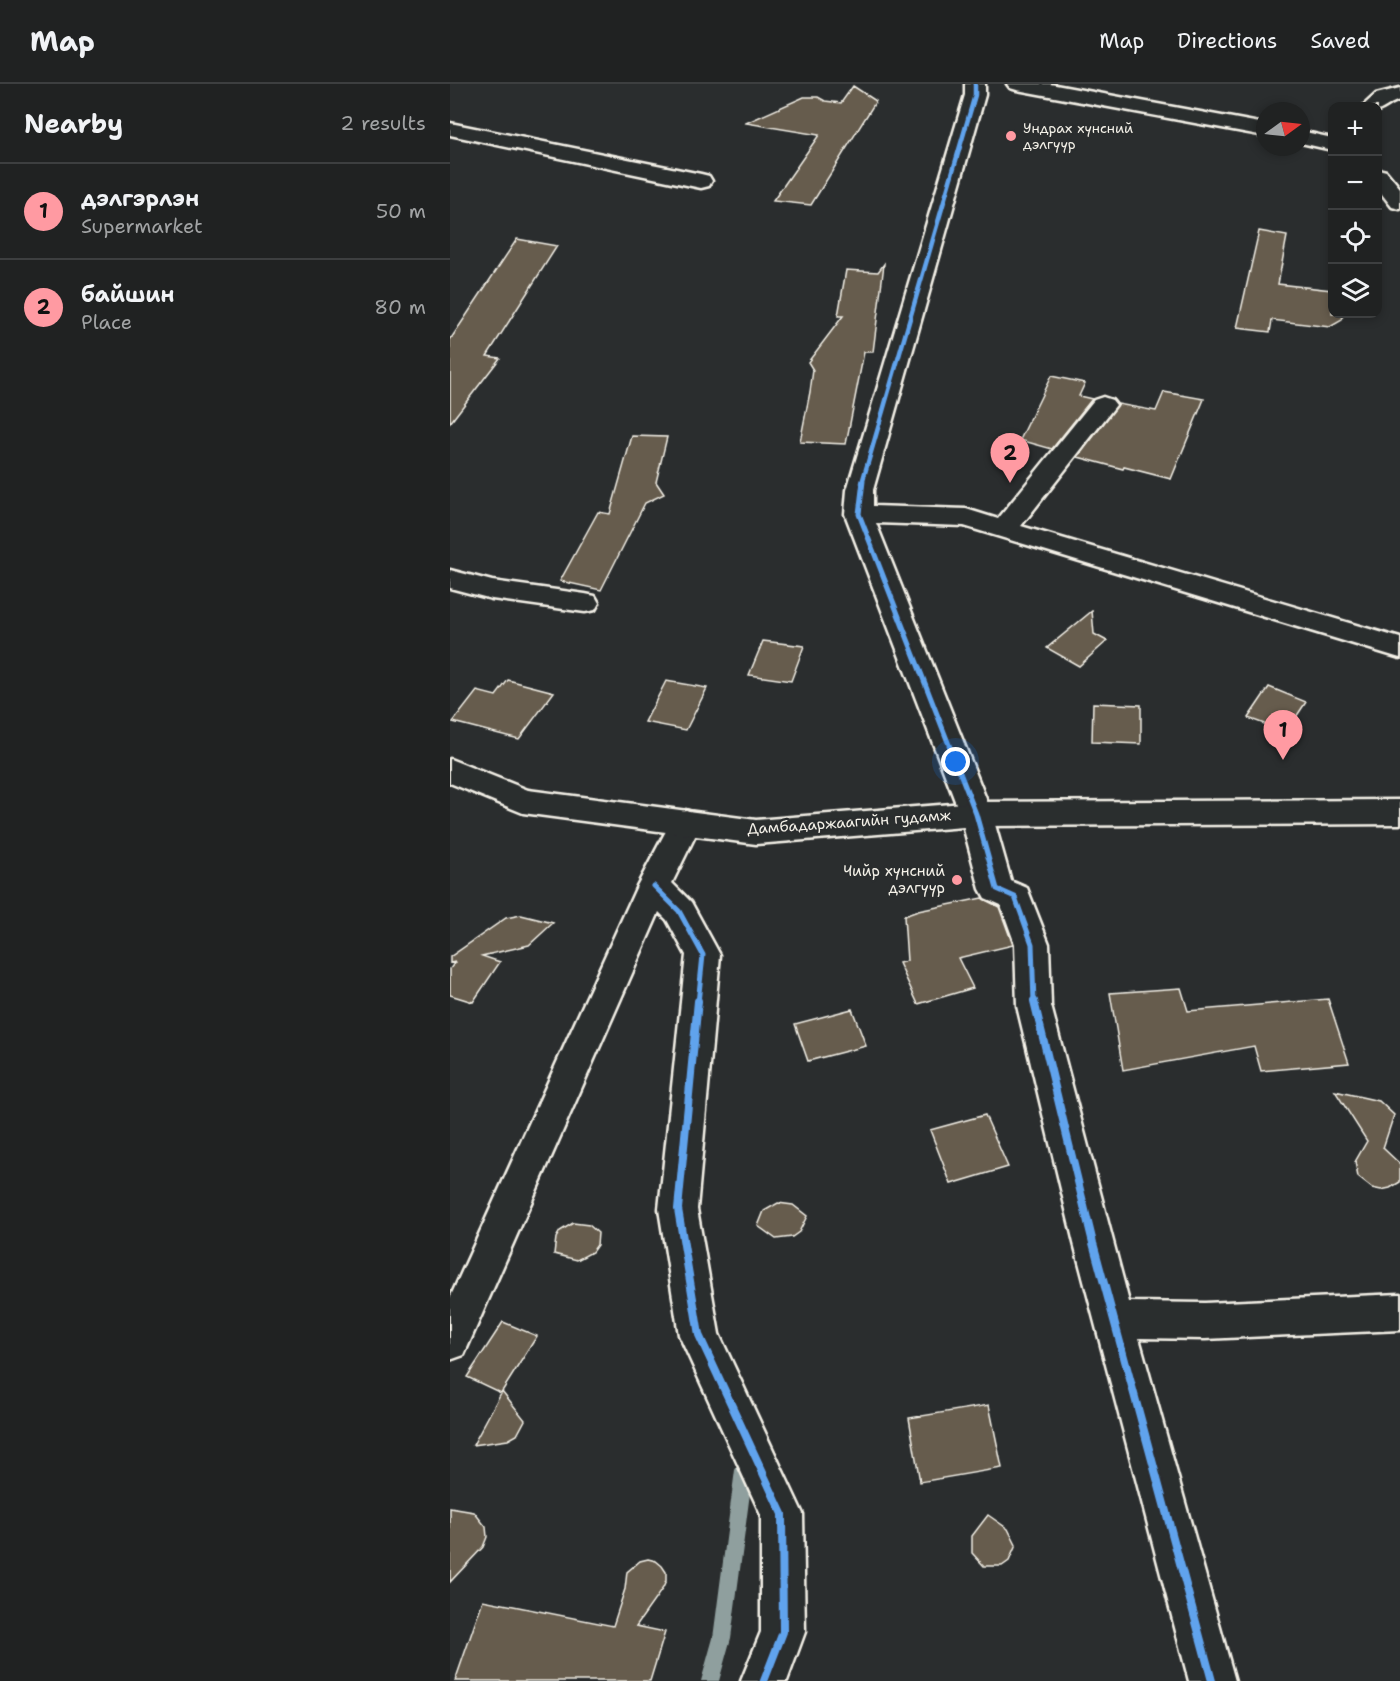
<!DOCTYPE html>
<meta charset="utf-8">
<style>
body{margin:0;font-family:"Shantell Sans",sans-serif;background:#2d2f2f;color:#f1f3f6}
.controls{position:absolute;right:18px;top:18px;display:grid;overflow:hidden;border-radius:12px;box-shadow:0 3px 9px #0003}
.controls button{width:54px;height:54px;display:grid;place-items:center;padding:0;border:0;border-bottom:2px solid #3d3f40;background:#202222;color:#f1f3f6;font:30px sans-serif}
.compass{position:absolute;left:806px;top:18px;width:54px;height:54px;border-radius:50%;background:#202222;box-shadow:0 3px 9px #0003;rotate:75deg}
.you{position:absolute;left:506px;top:678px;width:21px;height:21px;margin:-15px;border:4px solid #fff;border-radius:50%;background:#1a73e8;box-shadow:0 0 0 9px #1a73e833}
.badge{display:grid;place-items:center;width:39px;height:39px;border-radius:50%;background:#ff9aa2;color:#111;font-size:20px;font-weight:700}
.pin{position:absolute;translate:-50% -50px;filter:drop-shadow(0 2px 3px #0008)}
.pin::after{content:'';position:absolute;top:32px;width:21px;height:18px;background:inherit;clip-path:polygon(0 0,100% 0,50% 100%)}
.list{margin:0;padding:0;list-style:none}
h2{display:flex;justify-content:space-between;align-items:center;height:78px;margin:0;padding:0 24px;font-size:26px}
h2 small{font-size:20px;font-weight:400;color:#a2a4a5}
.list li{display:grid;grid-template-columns:39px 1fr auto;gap:18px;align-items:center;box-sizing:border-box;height:96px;padding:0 24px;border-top:2px solid #3d3f40}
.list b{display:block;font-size:22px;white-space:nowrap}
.list p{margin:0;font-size:20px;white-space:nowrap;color:#a2a4a5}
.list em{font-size:20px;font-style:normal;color:#a2a4a5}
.icon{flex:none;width:33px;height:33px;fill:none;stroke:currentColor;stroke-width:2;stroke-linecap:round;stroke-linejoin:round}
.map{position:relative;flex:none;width:950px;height:1597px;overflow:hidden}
header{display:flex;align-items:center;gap:36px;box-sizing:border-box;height:84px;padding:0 30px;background:#202222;border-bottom:2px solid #3d3f40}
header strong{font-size:28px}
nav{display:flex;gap:33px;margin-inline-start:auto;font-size:21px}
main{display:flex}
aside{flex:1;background:#202222}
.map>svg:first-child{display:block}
</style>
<header>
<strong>Map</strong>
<nav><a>Map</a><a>Directions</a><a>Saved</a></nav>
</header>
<main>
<aside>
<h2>Nearby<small>2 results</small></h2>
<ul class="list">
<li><span class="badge">1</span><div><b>дэлгэрлэн</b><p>Supermarket</p></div><em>50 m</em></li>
<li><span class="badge">2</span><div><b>байшин</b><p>Place</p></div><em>80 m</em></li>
</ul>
</aside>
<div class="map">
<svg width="950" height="1597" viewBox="0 0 950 1597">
<rect width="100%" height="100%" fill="#2a2d2e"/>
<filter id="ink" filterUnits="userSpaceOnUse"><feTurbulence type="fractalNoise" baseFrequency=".0167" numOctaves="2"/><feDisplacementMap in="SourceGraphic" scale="12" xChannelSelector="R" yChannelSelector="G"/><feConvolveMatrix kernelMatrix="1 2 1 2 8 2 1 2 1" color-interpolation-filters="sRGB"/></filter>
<g filter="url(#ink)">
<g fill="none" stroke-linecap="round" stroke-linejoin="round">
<path fill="#8f9f9e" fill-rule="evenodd" d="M294,1378l6,2 3,6 -22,168 -12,43h-18l12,-43 22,-168 3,-6z"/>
</g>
<path fill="#665c4e" stroke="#f4f1e8" stroke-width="1.5" d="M403,2l23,15 -65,104 -38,-4 46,-66 -73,-12 58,-26h14l7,4 16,2z
M809,147l28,5 -9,48 54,6v24h11l-1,6 -12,7 -58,-7 -2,12 -33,-4z
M67,155l40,7 -70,110 13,2 -50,65v-83z
M434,180l-11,88h-9l-18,92 -46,-2 10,-50 3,-22 -5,-8 35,-46h-5l8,-46 32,2z
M601,292l34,7 -6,13 13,3 -40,50 -32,-9z
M714,308l40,7 -33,80 -47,-12 -1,2 -45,-12 40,-53 38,7z
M182,352l35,1 -11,45 8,12 -19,9 -44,87 -41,-9 38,-69 12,2z
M642,527l2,23 13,7 -28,25 -32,-18z
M313,557l41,5 -13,35 -42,-6z
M58,596l46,12 -35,47 -66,-17 24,-31 19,5z
M216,597l41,7 -21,42 -41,-8z
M819,603l37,15 -20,30 -38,-14z
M643,619l48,2v39l-49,-2z
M532,814l17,9 14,38 -55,13 15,30 -55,16 -19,-41 8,-2 -3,-45 14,-5z
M71,831l32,8 -24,22 -47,11 18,6 -27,40 -23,-7v-26l5,-7 -5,1v-6l56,-39z
M731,904l7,23 140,-12 21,64 -88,8 -7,-25 -131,24 -13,-77z
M402,925l14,37 -58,15 -13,-37z
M885,1007l44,10 15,14 -11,33 17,16v18l-10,6 -9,2 -9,-2 -14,-11 -3,-15 12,-21z
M535,1031l23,52 -57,17 -21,-54z
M328,1119l15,2 14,11 -8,16 -7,5 -16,2 -18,-13 6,-15z
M123,1139l16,2 9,8 -1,12 -5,7 -15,8 -23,-6 2,-16 4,-7z
M53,1238l34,14 -36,57 -34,-16z
M52,1307l23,29 -8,15 -9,5 -35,5z
M539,1321l13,63 -82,14 -11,-64z
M0,1424l24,4 12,15 1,10 -4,10 -33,35z
M538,1431l20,14 8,16 -7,16 -7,5h-18l-12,-13v-17z
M198,1475l8,2 6,5 4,6v9l-3,7 -27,38 29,6 -15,49h-195l28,-81 130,26 12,-37 2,-17 13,-11z"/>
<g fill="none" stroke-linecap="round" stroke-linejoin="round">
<g stroke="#f4f1e8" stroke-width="5">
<path id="street" d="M515,0h20v11l-112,395v16l93,3 32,10 96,-119 9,-3 9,3 4,5 -4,5 -91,116 379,112v20l-436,-132 -88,-3 116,291 19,67 16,7 22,56 2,62 78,296 76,1 195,-9v36l-195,9 -66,-1 96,343h-46l-115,-438 -57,-237 -2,-62 -14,-39 -16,-7 -5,-9 -20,-75 -115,-300 2,-24 118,-395z
M557,0h43l215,40v12l-248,-46 -7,-2z
M950,4v12c-9,2 -14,8 -22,11v-5h-15l13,-12z
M0,39l251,51 8,2 3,5 -3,5 -8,2 -251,-53z
M851,47l31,7v12l-31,-7z
M928,85l8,2 14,17v21l-8,-2 -14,-18z
M0,486l42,11 93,13 10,2 4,7 -4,7 -10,2 -93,-13 -42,-11z
M236,726l11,4 5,8 -30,61 19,19 29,53 -23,254 22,125 84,180 2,118 -18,49h-46l20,-49v-117l-82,-180 -20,-126 27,-254 -19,-35 -8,-8 -195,443 -14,5v-62l187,-412 38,-72z"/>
</g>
<g stroke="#f4f1e8" stroke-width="5">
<path id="secondary" d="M0,675l78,31 228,30 220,-18 424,-2v24l-424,2 -220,18 -233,-31 -73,-30z"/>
</g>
<use href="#street" fill="#2a2d2e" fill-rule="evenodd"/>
<use href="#secondary" fill="#2a2d2e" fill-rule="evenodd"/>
<g stroke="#2a2d2e" stroke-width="8">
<path id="cycleway-far2" d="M412,399l113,-388v-11"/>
</g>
<g stroke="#2a2d2e" stroke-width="9">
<path id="cycleway-far1" d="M413,397l-4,33 117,300 21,75 18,8 17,47 2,59
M204,802l25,25 24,44 -5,48"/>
</g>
<g stroke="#2a2d2e" stroke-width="11">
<path id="cycleway" d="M248,917l-20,208 21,126 83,179 1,118 -19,49
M584,917l59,242 119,438"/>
</g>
<use href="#cycleway-far2" stroke="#60a3ed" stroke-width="4.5"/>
<use href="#cycleway-far1" stroke="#60a3ed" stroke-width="5"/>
<use href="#cycleway" stroke="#60a3ed" stroke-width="8"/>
</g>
</g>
<g fill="#ff9aa2" stroke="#2a2d2e" stroke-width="2">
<circle cx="561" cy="52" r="6"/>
<circle cx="507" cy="796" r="6"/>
</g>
<g text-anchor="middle" stroke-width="4.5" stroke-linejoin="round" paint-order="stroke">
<g font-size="14" fill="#f4f1e8" stroke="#2a2d2e" text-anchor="start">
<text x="573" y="49">Ундрах хүнсний<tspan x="573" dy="16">дэлгүүр</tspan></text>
</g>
<g font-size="15" fill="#f4f1e8" stroke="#2a2d2e">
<text transform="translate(399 738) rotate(-4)" y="5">Дамбадаржаагийн гудамж</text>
</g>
<g font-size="15" fill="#f4f1e8" stroke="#2a2d2e" text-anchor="end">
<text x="495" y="792">Чийр хүнсний<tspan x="495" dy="17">дэлгүүр</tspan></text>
</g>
</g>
</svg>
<div class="controls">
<button>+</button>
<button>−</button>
<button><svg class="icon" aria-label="locate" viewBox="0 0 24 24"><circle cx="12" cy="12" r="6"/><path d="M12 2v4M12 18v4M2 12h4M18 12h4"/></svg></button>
<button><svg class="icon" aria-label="layers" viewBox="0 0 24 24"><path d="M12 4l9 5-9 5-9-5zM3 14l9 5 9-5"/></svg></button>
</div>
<svg class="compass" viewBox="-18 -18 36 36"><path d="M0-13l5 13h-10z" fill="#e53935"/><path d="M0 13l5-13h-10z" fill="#a2a4a5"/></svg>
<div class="you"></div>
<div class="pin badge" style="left:833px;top:676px">1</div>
<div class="pin badge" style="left:560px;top:399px">2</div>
</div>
</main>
